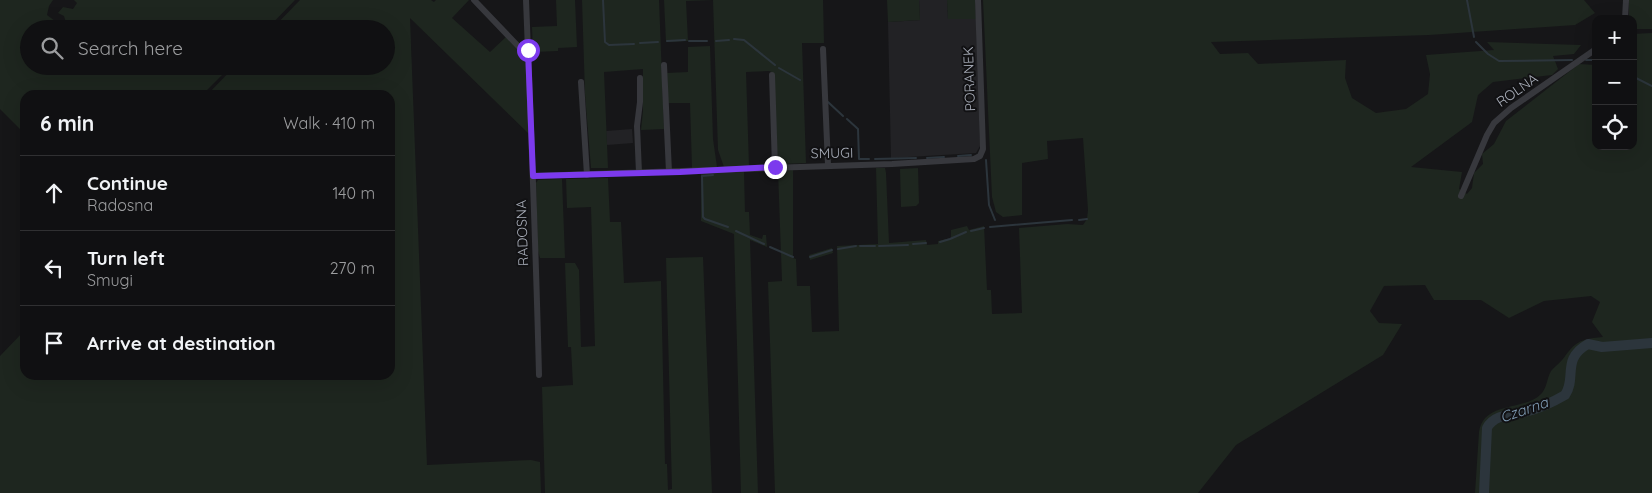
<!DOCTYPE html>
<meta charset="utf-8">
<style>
body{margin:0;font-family:Quicksand,sans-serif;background:#1e1e20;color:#f1f3f6}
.controls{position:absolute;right:15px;top:15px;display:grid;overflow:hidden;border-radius:10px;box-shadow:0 5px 20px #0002}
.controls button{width:45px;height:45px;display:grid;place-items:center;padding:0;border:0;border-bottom:1px solid #303032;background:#101012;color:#f1f3f6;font:25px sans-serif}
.stop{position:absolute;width:15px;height:15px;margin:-11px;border:4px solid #7c3aed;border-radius:50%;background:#fff}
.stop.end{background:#7c3aed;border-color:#fff;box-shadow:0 1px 5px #0008}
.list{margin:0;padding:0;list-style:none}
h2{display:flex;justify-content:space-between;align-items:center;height:65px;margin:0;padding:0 20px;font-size:21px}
h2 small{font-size:16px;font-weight:400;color:#9c9d9f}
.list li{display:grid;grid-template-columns:32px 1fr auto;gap:15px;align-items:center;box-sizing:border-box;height:75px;padding:0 20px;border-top:1px solid #303032}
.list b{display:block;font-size:19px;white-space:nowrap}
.list p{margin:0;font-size:16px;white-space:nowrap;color:#9c9d9f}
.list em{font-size:16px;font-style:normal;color:#9c9d9f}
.icon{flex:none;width:28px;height:28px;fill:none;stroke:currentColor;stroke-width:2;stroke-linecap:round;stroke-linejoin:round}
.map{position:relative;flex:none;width:1652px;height:493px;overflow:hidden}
.search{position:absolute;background:#101012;box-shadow:0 5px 20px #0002;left:20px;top:20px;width:375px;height:55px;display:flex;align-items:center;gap:12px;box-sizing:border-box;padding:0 18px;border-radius:28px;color:#9c9d9f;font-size:19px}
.panel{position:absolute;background:#101012;box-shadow:0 5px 20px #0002;left:20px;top:90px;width:375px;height:290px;border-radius:15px}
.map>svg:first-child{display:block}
</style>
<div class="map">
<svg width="1652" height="493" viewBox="0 0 1652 493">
<rect width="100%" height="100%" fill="#161618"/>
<path fill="#222225" d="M919,0h28l1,19h28l4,127 -4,7 -85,5 -3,-136 32,-2z
M632,129l1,14 -26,2 -1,-14z"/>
<path fill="#1e261f" d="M0,0h53l-4,6 -2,9 8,6 5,8h-31v37h202l-29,29h-177v39l-25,-25z
M74,0h221l-28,29h-206l5,-6 -2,-7 -6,-3 5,-6 10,2 4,-6z
M300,0h131l3,2 2,-2h33l-17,18 38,34 16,-15 16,17 4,10 4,71 -120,-117 17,447 104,-5 9,2 1,31h-541v-137l25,-26v45h365v-280h-183l28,-29h151v-37h-114z
M556,0h19l2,47 -19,1v3l-25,1 -1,-25 25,-1z
M582,0h77l5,129 -23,1 2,-19v-42l-39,3 4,96h-17l-6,-74z
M664,0h159l1,43h-22l4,120 -24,1 -5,-4 -3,-87 -5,-2 -23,1 3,94 -25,1 -6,-17 -5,-150 -27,1 2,40 -22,1z
M887,0h32l1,20 -32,2z
M947,0h28l1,19h-28z
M983,0h601l11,13 -20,12 -146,10 -218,7 9,12 28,-1 10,11 88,-4 -1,18 7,20 24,15 30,-4 22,-15 2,-20 -4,-19 68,-5 -7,-8 94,3 -7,9 -21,2 5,13 -6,6 -59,7 -15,13 -6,27 -61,45 51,5 -3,17 8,5 5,-6 2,-15 9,-9 -1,-10 12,-10 12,-23 73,-57 17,1v81h37v-112l19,-1v460h-177l4,-61c5,-32 46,-20 63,-39 5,-6 5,-15 9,-22 3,-4 8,-7 11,-11 3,-3 4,-6 7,-9 9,-12 21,-13 34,-14l-11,-15 8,-20 -9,-6 -47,5 -35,17 -28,-18h-47l-9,-15 -41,1 -14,25 9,12 23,1 -19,31 -147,90 -38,48h-423l-7,-211 14,-1 -4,-110 15,-1v88l3,1 1,27h13l2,46 27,-1 -2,-85 41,-2 -2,-76h9l1,5 3,70 37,-3 1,5 11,-1v-3l13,-3v-8l16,-4 2,4 15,-4 3,64h4l1,24 30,-1 -3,-85 48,-4 16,1 4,-6 1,-9 -5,-72 -36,3 1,18 -26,4v52l-19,2 -7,-5 -4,-15z
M1629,0h23v29h-19v-10h-4z
M710,46l3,93 4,28 -25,1 -2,-65h-22l-1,-30 21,-1v-25z
M918,168l1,35 -3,3 -15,1 -1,-38z
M744,172l1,40h4l1,23 12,4 1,-4h3l1,12 -17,-7 8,253h-17l-7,-259 -33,-13v-48z
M608,178l2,44h11l3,61 37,-2 4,183h2l1,26 4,-1 -6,-231 37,-1 9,236h-167l-3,-106 31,-2 -2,-38h-3l-3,-84h10l4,7 2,77 14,-1 -4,-139 -24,1 -1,-29z
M562,179l3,79h-25l-2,-7 -2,-68 2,-3z
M832,248l1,5 -23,7 -1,-5z"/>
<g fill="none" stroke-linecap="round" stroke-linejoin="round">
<path stroke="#2c353c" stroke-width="2" d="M603,0l2,42 4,3 25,-1
M1467,0l7,37
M734,39l10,1 31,25
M667,41l18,-1
M689,41h18
M716,41l13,-1
M1476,42l12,12 11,7 73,-1
M640,43l18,-1
M1586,60h10
M779,68l21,12
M1634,77l18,9
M828,102l15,14
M847,119l11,10 1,30h10
M958,156l13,-1
M927,158l17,-1
M875,159l41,-1
M986,160l3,45 6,15
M713,175l-11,1 1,41 2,2 23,8
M1079,220l8,-1
M990,227l82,-7
M736,231l28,13
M971,231l13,-3
M940,242l10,-3 16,-7
M913,244l13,-1
M860,246h15
M879,246l29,-1
M770,247l23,10
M838,249l18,-3
M810,257l22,-7"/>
<path stroke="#2c353c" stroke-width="10" d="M1484,493l3,-65c7,-14 25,-13 38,-16 13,-3 28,-10 40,-17 12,-17 -4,-36 23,-51l14,3 50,-4"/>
<path stroke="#37383d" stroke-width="6" d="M474,0l45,47 9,3
M526,0c5,125 10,250 13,375
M1625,19l1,-19
M823,49l5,116
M664,65l5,107
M772,75l3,92
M581,82l6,93
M639,173l-2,-47 3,-24v-24
M533,176l359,-12 82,-5 6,-3 3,-7 -5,-149
M1461,196l26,-61 7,-12 17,-15 85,-59"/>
</g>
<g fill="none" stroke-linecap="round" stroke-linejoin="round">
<path stroke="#7c3aed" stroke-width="6" d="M528,50l5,126 147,-4 95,-5"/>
</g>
<g text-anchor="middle" stroke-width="4" stroke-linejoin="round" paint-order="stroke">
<g font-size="14" fill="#a8adb8" stroke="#111113">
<text transform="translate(969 79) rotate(-92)" y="5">PORANEK</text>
<text transform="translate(1517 90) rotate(-35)" y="5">ROLNA</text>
<text transform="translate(832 153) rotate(-1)" y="5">SMUGI</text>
<text transform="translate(522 233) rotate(-92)" y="5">RADOSNA</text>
</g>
<g font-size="15" font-style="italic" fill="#7f9bb3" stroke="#111113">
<text transform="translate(1524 410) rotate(-19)" y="5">Czarna</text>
</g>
</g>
</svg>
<div class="controls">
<button>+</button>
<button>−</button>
<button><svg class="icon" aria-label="locate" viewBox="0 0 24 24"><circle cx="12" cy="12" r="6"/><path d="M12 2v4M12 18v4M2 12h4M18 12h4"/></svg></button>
</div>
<div class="stop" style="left:528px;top:50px"></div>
<div class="stop end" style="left:775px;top:167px"></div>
<div class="search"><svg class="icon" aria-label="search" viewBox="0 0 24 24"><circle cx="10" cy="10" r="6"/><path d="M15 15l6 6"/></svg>Search here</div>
<section class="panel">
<h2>6 min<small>Walk · 410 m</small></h2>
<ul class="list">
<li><svg class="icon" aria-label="ahead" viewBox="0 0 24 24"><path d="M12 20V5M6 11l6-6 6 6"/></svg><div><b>Continue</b><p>Radosna</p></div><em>140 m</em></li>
<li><svg class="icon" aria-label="left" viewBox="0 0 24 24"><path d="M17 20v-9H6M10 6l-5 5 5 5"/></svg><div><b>Turn left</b><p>Smugi</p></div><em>270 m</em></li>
<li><svg class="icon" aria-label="arrive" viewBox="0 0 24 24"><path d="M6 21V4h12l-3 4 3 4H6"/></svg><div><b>Arrive at destination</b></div></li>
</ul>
</section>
</div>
